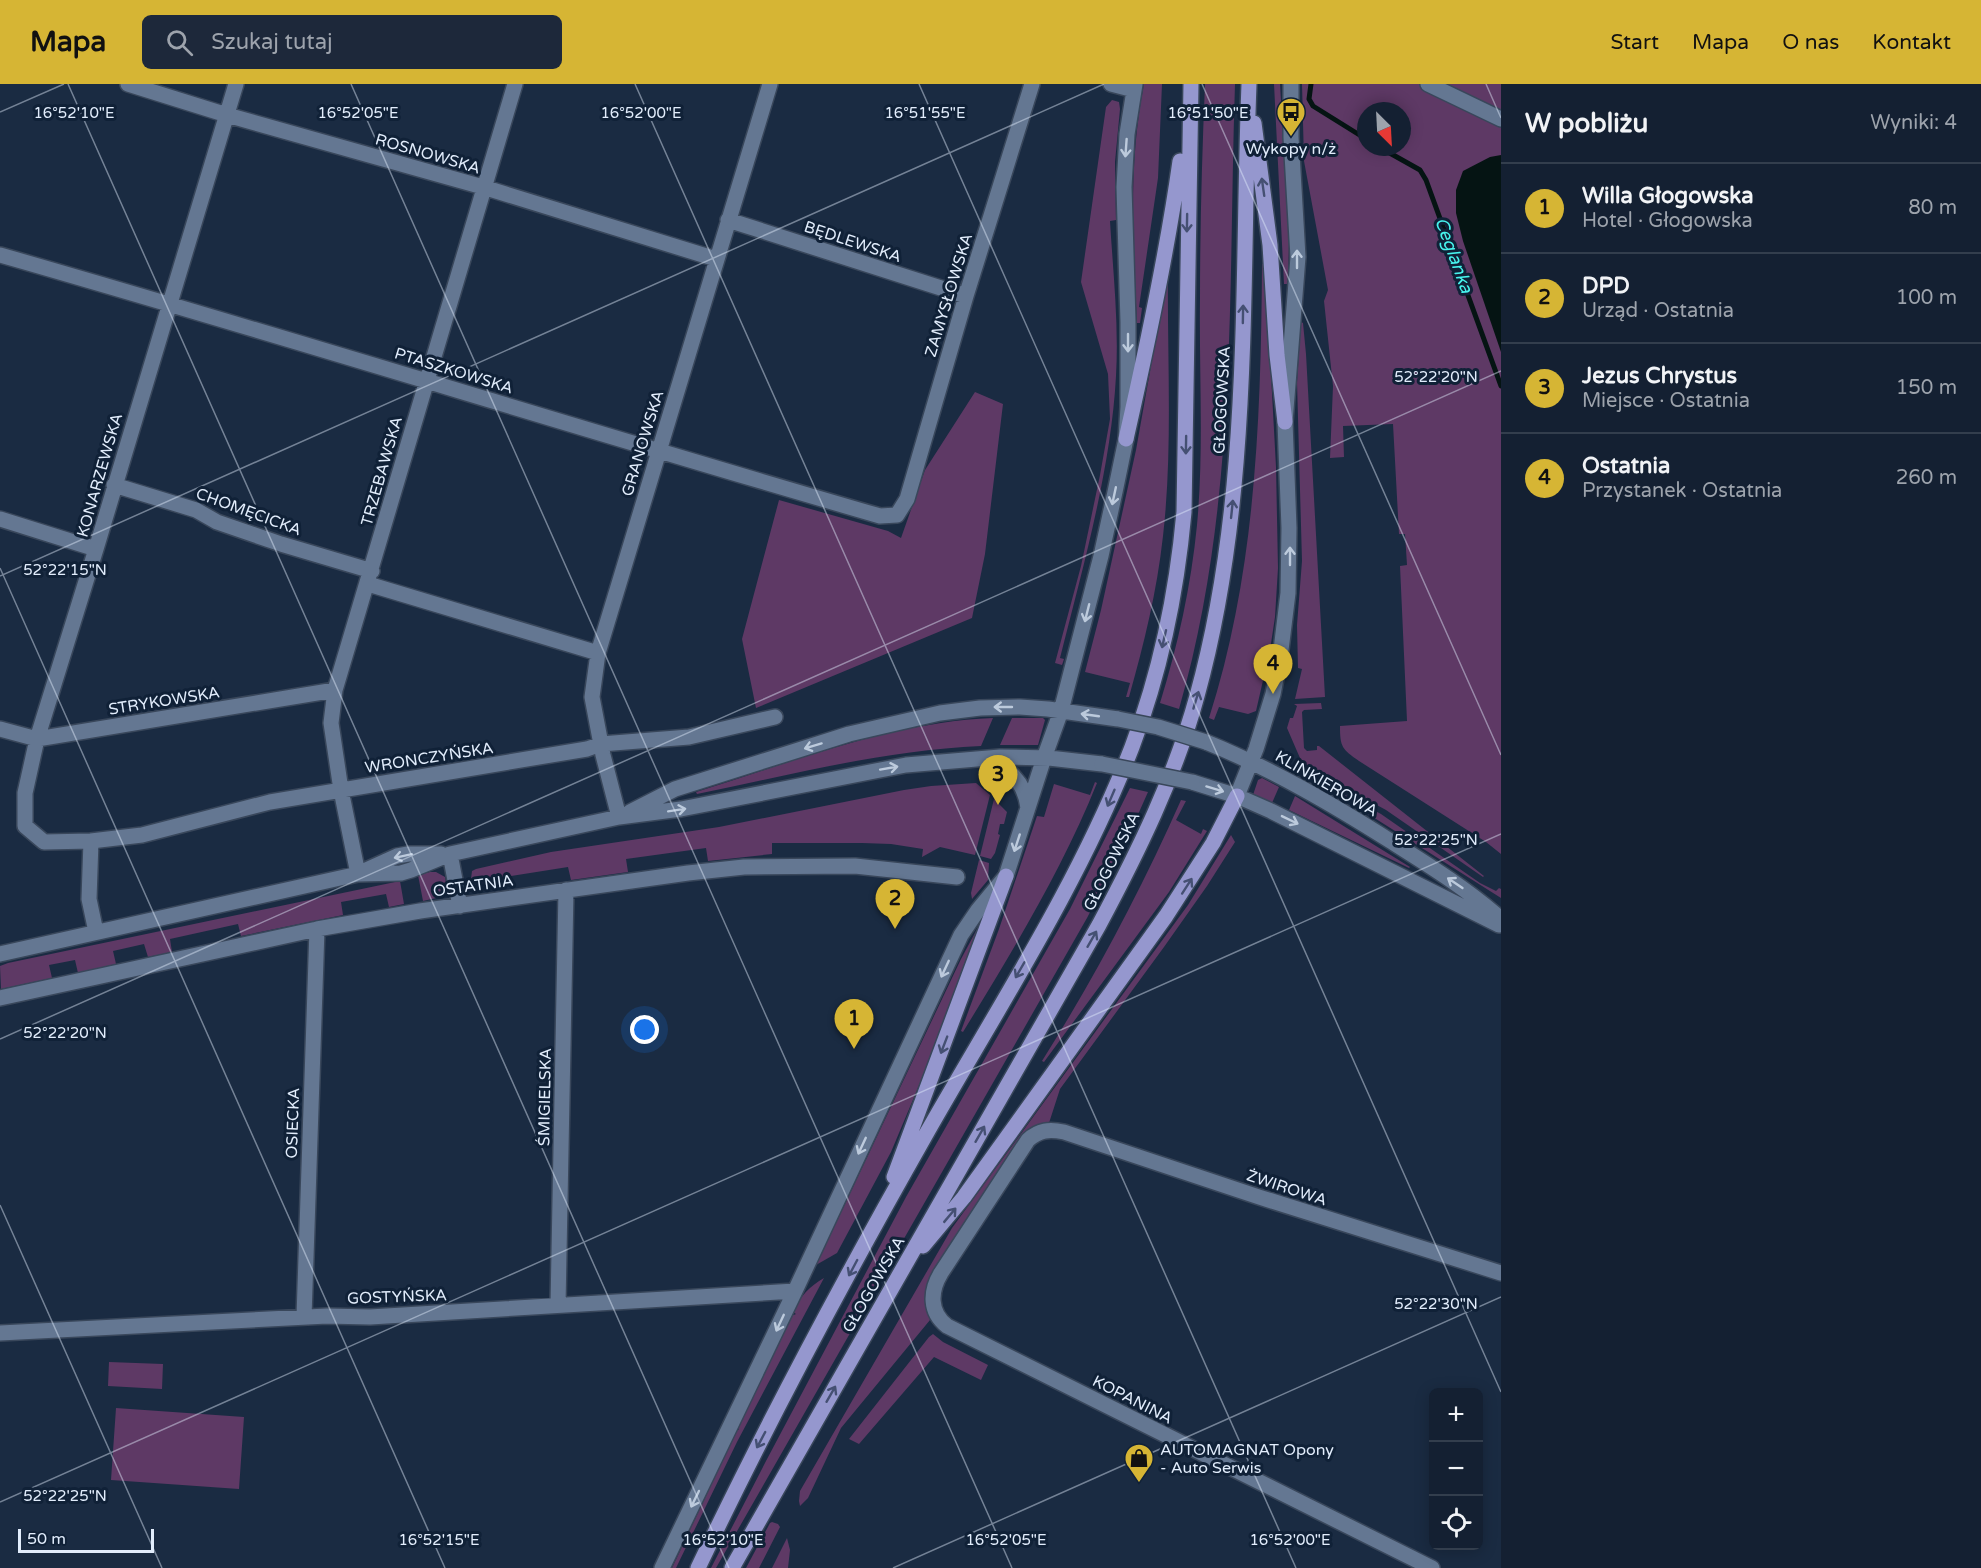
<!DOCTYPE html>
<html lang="pl">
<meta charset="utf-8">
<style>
body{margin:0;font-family:"Varela Round",sans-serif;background:#1d283a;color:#f1f3f6}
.controls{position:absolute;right:18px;bottom:18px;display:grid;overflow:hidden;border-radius:9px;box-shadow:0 3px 15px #0003}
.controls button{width:54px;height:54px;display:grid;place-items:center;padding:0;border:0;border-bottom:2px solid #333e4d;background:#142032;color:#f1f3f6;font:30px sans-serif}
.compass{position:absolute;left:1357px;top:18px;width:54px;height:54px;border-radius:50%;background:#142032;box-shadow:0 3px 15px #0003;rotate:156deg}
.scale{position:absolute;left:18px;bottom:15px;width:136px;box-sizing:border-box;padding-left:6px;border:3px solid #e2edfc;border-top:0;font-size:16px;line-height:21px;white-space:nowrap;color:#e2edfc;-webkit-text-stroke:4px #102137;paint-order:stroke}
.you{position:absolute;left:645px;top:946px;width:21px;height:21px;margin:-15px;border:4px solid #fff;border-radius:50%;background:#1a73e8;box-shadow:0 0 0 9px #1a73e833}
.badge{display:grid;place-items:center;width:39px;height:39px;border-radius:50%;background:#d6b534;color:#111;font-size:20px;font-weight:700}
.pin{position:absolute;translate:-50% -50px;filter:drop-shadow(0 2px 3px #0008)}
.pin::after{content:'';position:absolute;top:32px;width:21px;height:18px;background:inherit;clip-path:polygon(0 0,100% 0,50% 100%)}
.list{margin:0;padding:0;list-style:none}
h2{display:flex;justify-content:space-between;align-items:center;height:78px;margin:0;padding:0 24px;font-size:26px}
h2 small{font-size:20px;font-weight:400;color:#9da3ac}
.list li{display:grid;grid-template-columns:39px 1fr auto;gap:18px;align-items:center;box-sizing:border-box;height:90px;padding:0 24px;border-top:2px solid #333e4d}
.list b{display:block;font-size:22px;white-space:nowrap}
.list p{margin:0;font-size:20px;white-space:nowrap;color:#9da3ac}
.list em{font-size:20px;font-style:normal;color:#9da3ac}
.icon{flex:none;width:33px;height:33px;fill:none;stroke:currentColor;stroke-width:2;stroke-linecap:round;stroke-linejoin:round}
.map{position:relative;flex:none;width:1501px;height:1484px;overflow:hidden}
header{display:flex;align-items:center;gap:36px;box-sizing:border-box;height:84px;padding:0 30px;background:#d6b534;color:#111}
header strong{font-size:28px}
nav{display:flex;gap:33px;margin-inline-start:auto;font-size:21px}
.search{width:420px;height:54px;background:#1d283a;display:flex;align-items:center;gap:15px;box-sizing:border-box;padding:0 21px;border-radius:9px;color:#9da3ac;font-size:22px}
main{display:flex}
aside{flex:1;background:#142032}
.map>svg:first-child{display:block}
</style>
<header>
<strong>Mapa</strong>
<div class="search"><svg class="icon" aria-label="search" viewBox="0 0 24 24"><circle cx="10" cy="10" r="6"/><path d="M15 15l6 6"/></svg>Szukaj tutaj</div>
<nav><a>Start</a><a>Mapa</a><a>O nas</a><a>Kontakt</a></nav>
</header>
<main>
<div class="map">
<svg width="1501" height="1484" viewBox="0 0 1501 1484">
<rect width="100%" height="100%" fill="#1a2b42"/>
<path fill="#5e3965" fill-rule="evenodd" d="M1144,0h18l-4,94 -19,129 3,1 -2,15h-3c-4,-81 -9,-159 7,-239z
M1205,0h30c-7,209 3,421 -56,625l-19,-6c18,-58 31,-117 37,-178 7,-75 2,-152 3,-227 0,-71 2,-143 5,-214z
M1274,0h6l9,156 -1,44h-4z
M1302,0h199v770l-15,-12 -127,-81c-17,-12 -19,-14 -19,-35l67,-5 -7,-155 7,-1 -2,-31h-6l-6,-110 -50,2 1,31 -14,1 3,-72 -9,-85 4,-11 -24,-129zM1366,27h36v36h-36z
M1112,16l7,2 1,7 -5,53 1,58 -6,1c3,51 9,103 6,155 -5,93 -33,191 -56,282l4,1 -2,6 -7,-2 26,-97 19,-91 10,-56 -2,-45 -27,-92 25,-175z
M1262,180h3l11,203 2,101 -3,49 -5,33 -14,61 -8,3 -29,-7 -5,13 -5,-2c47,-146 52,-302 53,-454z
M1168,186c-1,88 5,179 -5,266 -6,55 -19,108 -34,161h-3l4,-14 -45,-11 16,-62 35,-160z
M1301,238l2,1 3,31 19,343 -30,2 7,-30 -4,-1 -1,-43 5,-64 -5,-179z
M975,308l28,12 -18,150 -13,64 -216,90 -14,-69 37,-139 109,31 13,7 24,-68z
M1321,619l1,6 -18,1 -2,2 2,36 3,3 10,-1v-4h2l165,130 -1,1 -97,-67 -83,-45 -16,-37 3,-10h3l4,-12 -3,-2z
M993,634l-12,28c-96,4 -191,29 -284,48l-1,-2c97,-30 195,-70 297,-74z
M1012,634h31l2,2 -7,25h-38z
M1262,694l17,9 -7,16 -19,-8 5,-15z
M1317,696l64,34 99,69 16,8 3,-3 2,1v9l-185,-117z
M1095,698l2,1c-35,87 -85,169 -134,249l-2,-1 38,-102 38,-113 7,1 10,-33 36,11z
M976,699l14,12 -15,60 -35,-8 -18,10 1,-8 -32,-5 -29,-1h-90v11l-64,7 -2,-13 -80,11 2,13 -57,8 -3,-13 -83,13 1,7h-9l-6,-8 1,-8 4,-2 75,-17 168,-25 185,-37 27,-4z
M1130,704l18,4 -24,54 -37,72 -371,650h-5l55,-107 140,-264 164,-288z
M1295,712l115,71 -1,1 -120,-58z
M994,715l13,13 -3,12h-4l-2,10 2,1 -5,18 -4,6 -11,-3z
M1181,716l5,1 -10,19 25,14 2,-5 4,2 -38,61 -125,170 -2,-1c53,-84 99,-171 139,-261z
M1231,751l4,7 -28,44 -43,61 -104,142 -11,34 -121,163 -3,12 5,22 -89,108 -33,70 -8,8 -1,-5 1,-10 152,-263 236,-323z
M979,776l10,3 -1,17 -16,19 -1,-6z
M430,788h6l9,5 2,11 -6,9 -18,4 -5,-26z
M400,797l4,23 -15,3 -3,-13 -45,8 2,13 -102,21 -3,-12 -68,15 2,13 -24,5 -4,-13 -31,7 3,13 -38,9 -3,-13 -26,5 3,13 -51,11 -1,-23 8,-3z
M983,834l-47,127 -45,107 -54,101 -21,12 145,-306z
M824,1194l-87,164 -61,126h-4l64,-136 3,-3 -1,-1 53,-112 5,-2 -3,-2c8,-17 16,-25 31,-34z
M933,1250l10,8 45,23 -7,15 -47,-23 -75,87 -10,-5 80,-102z
M109,1278l54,2 -1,25 -54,-3z
M116,1324l128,9 -5,72 -128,-9z
M772,1438l6,2 2,3 -21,41h-13l24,-45z
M787,1454l3,12 -2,18h-16z"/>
<path fill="#051413" d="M1501,71v197l-38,-111 -7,-28v-23l7,-19 27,-14z"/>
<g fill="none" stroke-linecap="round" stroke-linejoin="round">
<path stroke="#051413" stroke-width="5" d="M1311,0l-2,15 4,7 53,33
M1379,63l41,23 6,10 75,206"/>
<g stroke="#39475b" stroke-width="18">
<path id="minor" d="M128,0l99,31 256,72 233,72
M1111,0l23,6
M1428,0l73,35
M728,136l238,76
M0,171c294,84 586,176 880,261l17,-1 10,-16 59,-203 66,-212
M114,401l82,25 21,12 64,22 91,27
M0,435l96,30
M368,500l230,69
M0,645l37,10 298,-49
M1206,658c66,27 126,62 186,100 38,24 75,47 109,77
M983,675c25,7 42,23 45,49
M1192,698l45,14 34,15 228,114
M1237,712l19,-47 17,-55 7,-36 8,-65 1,-65 -4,-106 13,-165 -7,-120v-53
M630,728l45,-23 174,-55 91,-21 40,-5 40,-1 28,2 70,10
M619,733l-16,-62 -11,-58 6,-44 172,-569
M91,757l51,-6 128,-33 317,-53 14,-5 88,-7 86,-20
M450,770l10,52
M366,786l31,-14 11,-2h33
M358,790l-17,-84 -10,-67 4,-33 180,-606
M96,848l-7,-33 2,-58 -47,1 -19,-16v-33l12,-54 59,-190 140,-465
M0,870l358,-80 43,-1 10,-3 39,-16 169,-37 62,-8 225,-44 94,-8 49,1 53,6
M0,914l317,-69 103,-18 268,-38 56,-6 111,-1 102,11
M558,1221l8,-415
M304,1233l13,-388
M0,1249l327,-17 43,1 425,-26
M662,1484l133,-277 166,-356 17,-25 28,-34 38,-118 17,-47 40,-155 14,-64 11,-53 2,-32v-85l-4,-135 3,-53 8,-50
M1432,1484l-485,-242c-18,-14 -17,-35 -6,-53l87,-133c11,-10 21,-11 36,-8l195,65 242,76"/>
</g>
<g stroke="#39475b" stroke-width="18">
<path id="major" d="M1254,39l16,122 7,110 8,67
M1126,355c21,-92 41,-185 54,-278
M894,1093l112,-301
M923,1162l41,-49 202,-281 47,-73 24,-47
M698,1484c70,-147 147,-291 227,-432 72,-127 154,-252 207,-389 28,-74 45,-157 52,-235l7,-428
M732,1484l367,-643c39,-73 76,-148 98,-229 55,-199 44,-407 52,-612"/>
</g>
<use href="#minor" stroke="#647792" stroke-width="15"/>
<use href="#major" stroke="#9597ce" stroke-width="15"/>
<g stroke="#39475b" stroke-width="18" stroke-linecap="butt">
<path id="minor-bridge" d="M1118,635l40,8 48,15
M1102,680l90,18"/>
</g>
<use href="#minor-bridge" stroke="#647792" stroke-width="15"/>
</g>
<defs><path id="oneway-shaft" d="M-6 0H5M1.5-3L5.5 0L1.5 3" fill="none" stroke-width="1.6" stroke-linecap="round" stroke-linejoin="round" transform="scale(1.5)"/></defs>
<g stroke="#bccadc">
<use href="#oneway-shaft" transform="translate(1126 64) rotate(94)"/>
<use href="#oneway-shaft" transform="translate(1297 175) rotate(-90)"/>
<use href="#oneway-shaft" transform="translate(1128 259) rotate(90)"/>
<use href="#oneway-shaft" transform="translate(1114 412) rotate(102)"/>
<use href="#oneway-shaft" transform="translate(1290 472) rotate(-90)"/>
<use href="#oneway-shaft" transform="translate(1087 529) rotate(104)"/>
<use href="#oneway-shaft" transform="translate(1003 623) rotate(180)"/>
<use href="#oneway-shaft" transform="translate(1090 631) rotate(-172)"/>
<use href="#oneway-shaft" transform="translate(813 662) rotate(163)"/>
<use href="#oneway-shaft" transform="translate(889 684) rotate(-10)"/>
<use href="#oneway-shaft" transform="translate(1215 705) rotate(17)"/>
<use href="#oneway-shaft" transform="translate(677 726) rotate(-9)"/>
<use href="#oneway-shaft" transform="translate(1290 736) rotate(26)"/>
<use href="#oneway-shaft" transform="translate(1017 759) rotate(108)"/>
<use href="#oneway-shaft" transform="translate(403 772) rotate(168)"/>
<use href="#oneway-shaft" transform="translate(1455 799) rotate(-146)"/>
<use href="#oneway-shaft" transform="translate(945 885) rotate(115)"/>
<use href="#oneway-shaft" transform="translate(862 1062) rotate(115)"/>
<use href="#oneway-shaft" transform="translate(780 1239) rotate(115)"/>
<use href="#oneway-shaft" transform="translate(695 1415) rotate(116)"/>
</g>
<g stroke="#455073">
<use href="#oneway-shaft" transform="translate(1263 103) rotate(-98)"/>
<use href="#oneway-shaft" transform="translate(1187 139) rotate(91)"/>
<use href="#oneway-shaft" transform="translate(1243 230) rotate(-89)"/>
<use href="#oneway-shaft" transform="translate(1186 361) rotate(91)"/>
<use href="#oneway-shaft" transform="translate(1232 425) rotate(-84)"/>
<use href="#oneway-shaft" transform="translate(1164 555) rotate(103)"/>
<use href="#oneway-shaft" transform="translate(1196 616) rotate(-73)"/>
<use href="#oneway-shaft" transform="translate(1111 714) rotate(113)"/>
<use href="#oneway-shaft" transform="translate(1187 802) rotate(-57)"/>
<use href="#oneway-shaft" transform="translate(1092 855) rotate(-60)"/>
<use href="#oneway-shaft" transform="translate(1020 886) rotate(120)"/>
<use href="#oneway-shaft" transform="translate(944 961) rotate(111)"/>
<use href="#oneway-shaft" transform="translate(980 1050) rotate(-60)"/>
<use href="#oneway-shaft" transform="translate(950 1131) rotate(-50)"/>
<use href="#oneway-shaft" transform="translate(853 1184) rotate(118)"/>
<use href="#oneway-shaft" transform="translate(831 1310) rotate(-60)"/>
<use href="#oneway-shaft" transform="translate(761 1356) rotate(118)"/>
</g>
<path fill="none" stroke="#e2edfc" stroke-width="1.5" stroke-opacity="0.45" d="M68,0l661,1484M351,0l661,1484M635,0l661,1484M919,0l582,1308M1202,0l299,671M1486,0l15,34M0,28l64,-28M0,484l445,1000M0,492l1104,-492M0,955l1501,-668M0,1121l162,363M0,1418l1501,-668M893,1484l608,-271"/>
<defs>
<g id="bus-pin" transform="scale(1.5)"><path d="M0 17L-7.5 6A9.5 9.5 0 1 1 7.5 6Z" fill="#d6b534" stroke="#102137"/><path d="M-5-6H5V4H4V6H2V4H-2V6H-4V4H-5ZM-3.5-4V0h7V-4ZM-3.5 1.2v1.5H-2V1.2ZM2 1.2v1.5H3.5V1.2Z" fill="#111"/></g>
<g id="shop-pin" transform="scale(1.5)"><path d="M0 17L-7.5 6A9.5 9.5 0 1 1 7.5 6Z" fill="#d6b534" stroke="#102137"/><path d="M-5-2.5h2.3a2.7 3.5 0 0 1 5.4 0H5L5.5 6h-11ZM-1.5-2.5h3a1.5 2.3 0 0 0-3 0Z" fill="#111"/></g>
</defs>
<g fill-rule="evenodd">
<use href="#bus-pin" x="1291" y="28"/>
<use href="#shop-pin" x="1139" y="1374"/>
</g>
<g text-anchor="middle" stroke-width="6" stroke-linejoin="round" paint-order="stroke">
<g font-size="16" fill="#e2edfc" stroke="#102137">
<text x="1291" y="70">Wykopy n/ż</text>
<text x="1160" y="1371" text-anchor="start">AUTOMAGNAT Opony<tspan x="1160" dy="18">- Auto Serwis</tspan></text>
</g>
<g font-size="16" fill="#e2edfc" stroke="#102137">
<text transform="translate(428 69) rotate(16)" y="6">ROSNOWSKA</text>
<text transform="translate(853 157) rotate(18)" y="6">BĘDLEWSKA</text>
<text transform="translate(948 211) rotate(-73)" y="6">ZAMYSŁOWSKA</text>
<text transform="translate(454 286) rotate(17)" y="6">PTASZKOWSKA</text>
<text transform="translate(1221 316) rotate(-87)" y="6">GŁOGOWSKA</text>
<text transform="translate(642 359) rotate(-73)" y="6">GRANOWSKA</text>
<text transform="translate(381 387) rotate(-74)" y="6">TRZEBAWSKA</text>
<text transform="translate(99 391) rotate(-74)" y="6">KONARZEWSKA</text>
<text transform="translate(249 427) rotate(20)" y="6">CHOMĘCICKA</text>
<text transform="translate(164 616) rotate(-9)" y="6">STRYKOWSKA</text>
<text transform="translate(429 673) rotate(-9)" y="6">WRONCZYŃSKA</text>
<text transform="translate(1327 699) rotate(30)" y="6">KLINKIEROWA</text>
<text transform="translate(1111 777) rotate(-64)" y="6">GŁOGOWSKA</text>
<text transform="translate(473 801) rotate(-8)" y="6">OSTATNIA</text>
<text transform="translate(544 1013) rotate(-89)" y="6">ŚMIGIELSKA</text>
<text transform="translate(292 1039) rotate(-88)" y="6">OSIECKA</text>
<text transform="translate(1287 1103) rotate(18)" y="6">ŻWIROWA</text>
<text transform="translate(873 1200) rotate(-60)" y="6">GŁOGOWSKA</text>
<text transform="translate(397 1212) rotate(-2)" y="6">GOSTYŃSKA</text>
<text transform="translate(1133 1315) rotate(27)" y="6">KOPANINA</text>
</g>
<g font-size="18" font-style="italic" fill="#47f4ee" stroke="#102137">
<text transform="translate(1454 171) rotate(70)" y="6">Ceglanka</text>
</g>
</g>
<g font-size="15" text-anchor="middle" fill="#e2edfc" stroke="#102137" stroke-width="6" stroke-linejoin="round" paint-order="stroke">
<text x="74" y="34">16°52'10"E</text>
<text x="358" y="34">16°52'05"E</text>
<text x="641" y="34">16°52'00"E</text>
<text x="925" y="34">16°51'55"E</text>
<text x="1208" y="34">16°51'50"E</text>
<text x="1436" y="298">52°22'20"N</text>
<text x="65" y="491">52°22'15"N</text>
<text x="1436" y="761">52°22'25"N</text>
<text x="65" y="954">52°22'20"N</text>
<text x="1436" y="1225">52°22'30"N</text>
<text x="65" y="1417">52°22'25"N</text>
<text x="439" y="1461">16°52'15"E</text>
<text x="723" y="1461">16°52'10"E</text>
<text x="1006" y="1461">16°52'05"E</text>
<text x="1290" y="1461">16°52'00"E</text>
</g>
</svg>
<div class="controls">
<button>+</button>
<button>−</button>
<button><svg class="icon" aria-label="locate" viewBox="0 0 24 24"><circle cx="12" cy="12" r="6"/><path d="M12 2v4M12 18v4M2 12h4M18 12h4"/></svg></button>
</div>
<svg class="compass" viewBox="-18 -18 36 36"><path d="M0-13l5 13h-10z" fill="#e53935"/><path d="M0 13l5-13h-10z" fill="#9da3ac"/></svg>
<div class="scale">50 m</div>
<div class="you"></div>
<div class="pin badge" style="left:854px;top:965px">1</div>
<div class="pin badge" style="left:895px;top:845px">2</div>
<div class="pin badge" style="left:998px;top:721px">3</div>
<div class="pin badge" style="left:1273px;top:610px">4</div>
</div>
<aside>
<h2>W pobliżu<small>Wyniki: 4</small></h2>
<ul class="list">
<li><span class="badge">1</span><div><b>Willa Głogowska</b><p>Hotel · Głogowska</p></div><em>80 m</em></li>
<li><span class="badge">2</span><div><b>DPD</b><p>Urząd · Ostatnia</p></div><em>100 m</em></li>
<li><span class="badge">3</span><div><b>Jezus Chrystus</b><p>Miejsce · Ostatnia</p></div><em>150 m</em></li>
<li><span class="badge">4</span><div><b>Ostatnia</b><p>Przystanek · Ostatnia</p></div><em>260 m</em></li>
</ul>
</aside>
</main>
